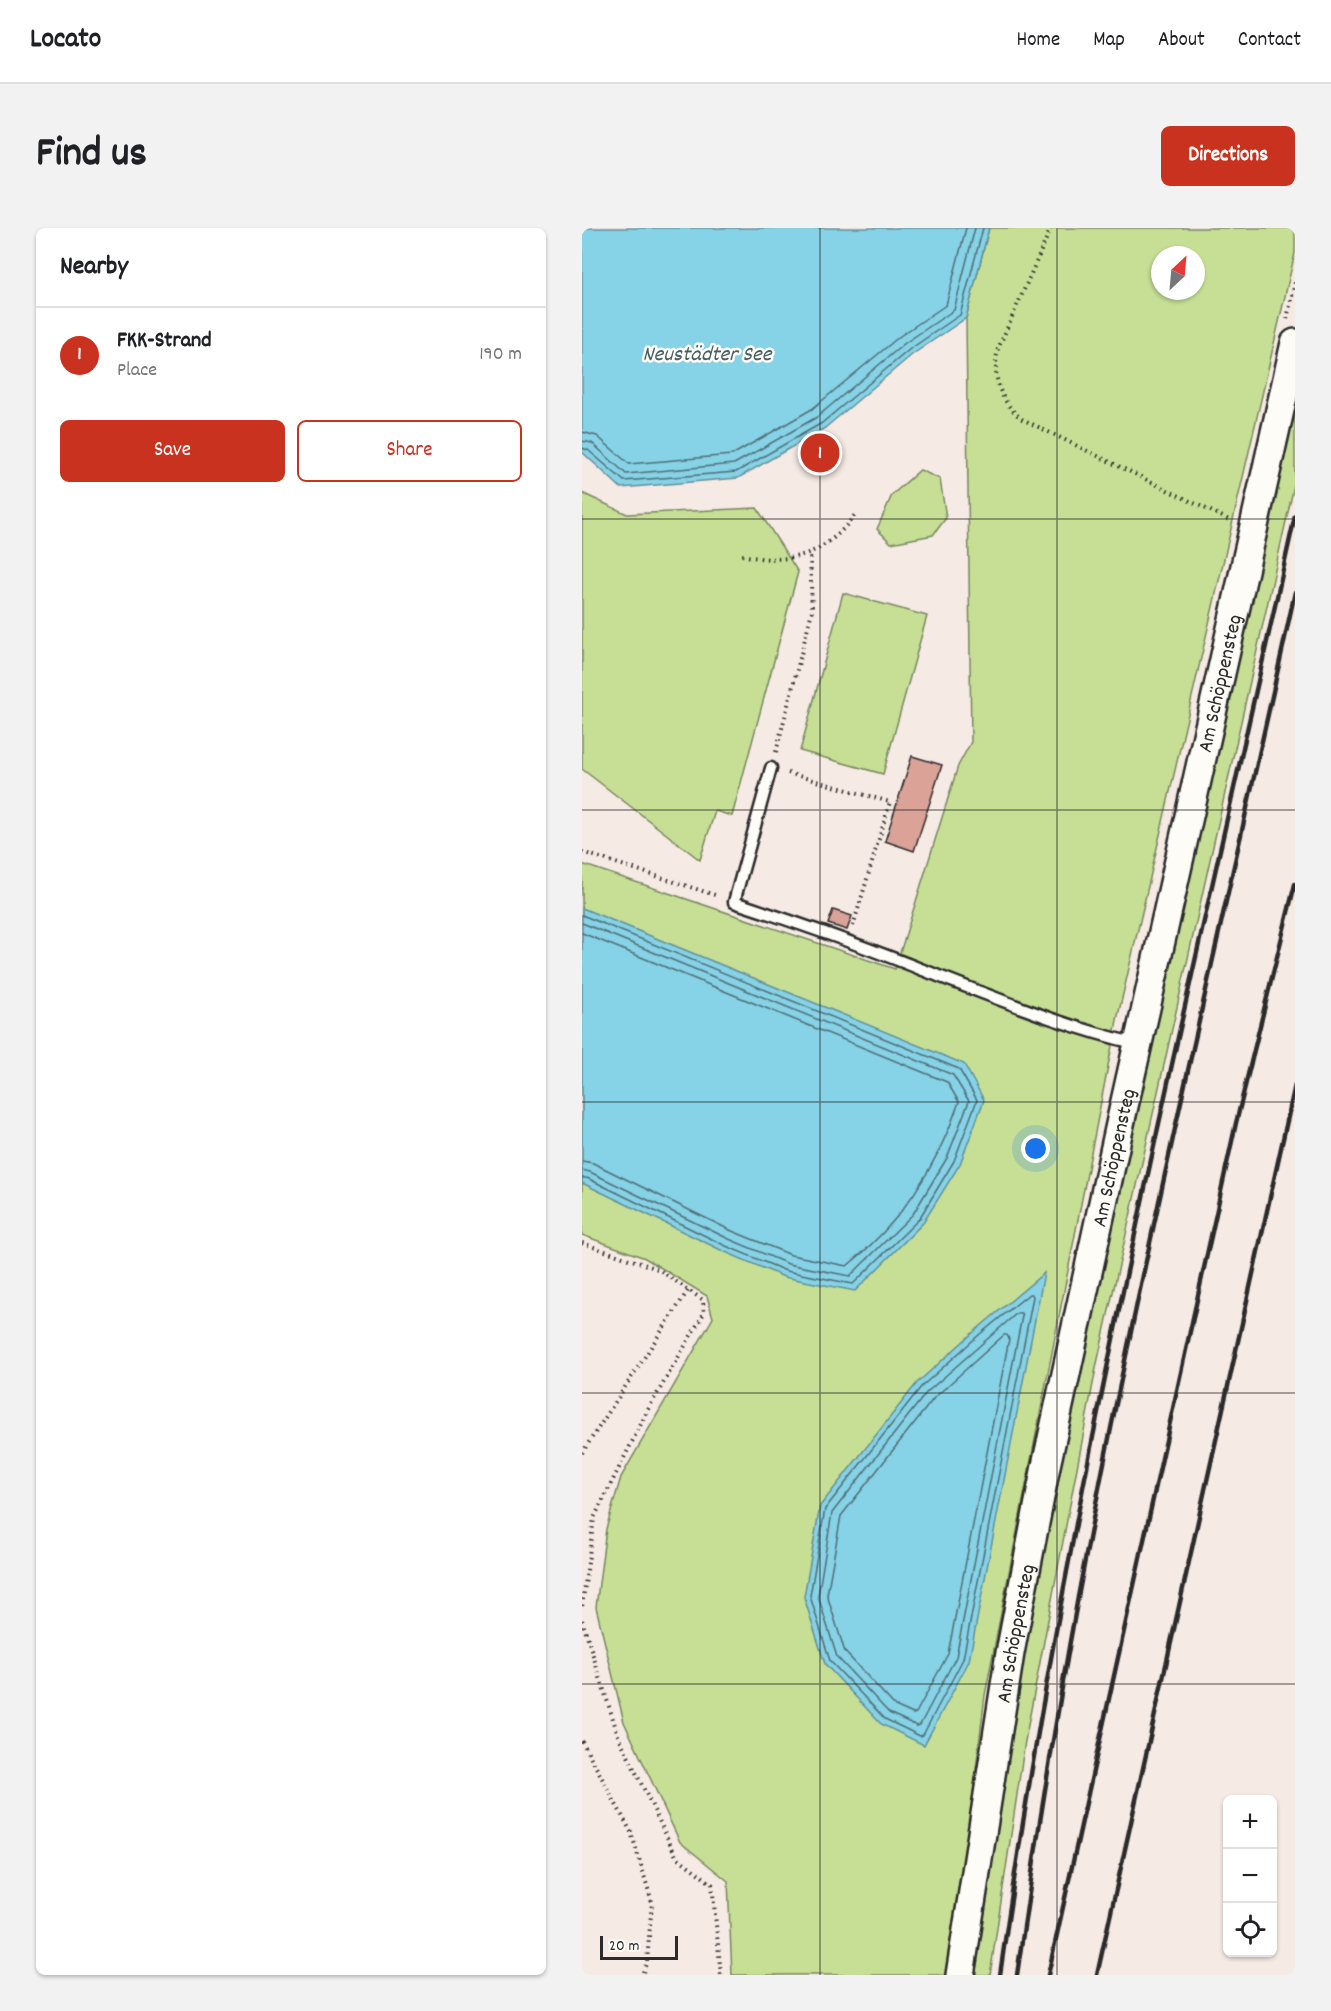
<!DOCTYPE html>
<meta charset="utf-8">
<style>
body{margin:0;font-family:Dekko,sans-serif;background:#f2f2f2;color:#202124}
.controls{position:absolute;right:18px;bottom:18px;display:grid;overflow:hidden;border-radius:9px;box-shadow:0 2px 4px #0004}
.controls button{width:54px;height:54px;display:grid;place-items:center;padding:0;border:0;border-bottom:2px solid #e0e0e0;background:#fff;color:#202124;font:30px sans-serif}
.compass{position:absolute;left:569px;top:18px;width:54px;height:54px;border-radius:50%;background:#fff;box-shadow:0 2px 4px #0004;rotate:26deg}
.scale{position:absolute;left:18px;bottom:15px;width:78px;box-sizing:border-box;padding-left:6px;border:3px solid #2b2b2b;border-top:0;font-size:16px;line-height:21px;white-space:nowrap;color:#2b2b2b;-webkit-text-stroke:4px #fdfcf7;paint-order:stroke}
.you{position:absolute;left:454px;top:921px;width:21px;height:21px;margin:-15px;border:4px solid #fff;border-radius:50%;background:#1a73e8;box-shadow:0 0 0 9px #1a73e833}
.badge{display:grid;place-items:center;width:39px;height:39px;border-radius:50%;background:#c8321e;color:#fff;font-size:20px;font-weight:700}
.pin{position:absolute;translate:-50% -50%;border:3px solid #fff;box-shadow:0 2px 6px #0006}
.list{margin:0;padding:0;list-style:none}
h2{display:flex;justify-content:space-between;align-items:center;height:78px;margin:0;padding:0 24px;font-size:26px}
h2 small{font-size:20px;font-weight:400;color:#757577}
.list li{display:grid;grid-template-columns:39px 1fr auto;gap:18px;align-items:center;box-sizing:border-box;height:96px;padding:0 24px;border-top:2px solid #e0e0e0}
.list b{display:block;font-size:22px;white-space:nowrap}
.list p{margin:0;font-size:20px;white-space:nowrap;color:#757577}
.list em{font-size:20px;font-style:normal;color:#757577}
.actions{display:flex;gap:12px;padding:18px 24px}
.actions a{flex:1;padding:14px 0;border:2px solid #c8321e;border-radius:9px;text-align:center;font-size:21px;color:#c8321e}
.actions .main{background:#c8321e;color:#fff}
.icon{flex:none;width:33px;height:33px;fill:none;stroke:currentColor;stroke-width:2;stroke-linecap:round;stroke-linejoin:round}
.map{position:relative;flex:none;width:713px;height:1747px;overflow:hidden;border-radius:9px}
header{display:flex;align-items:center;gap:36px;box-sizing:border-box;height:84px;padding:0 30px;background:#fff;border-bottom:2px solid #e0e0e0}
header strong{font-size:28px}
nav{display:flex;gap:33px;margin-inline-start:auto;font-size:21px}
.intro{display:flex;align-items:center;justify-content:space-between;box-sizing:border-box;height:144px;padding:0 36px}
h1{margin:0;font-size:42px}
.button{padding:15px 27px;border-radius:9px;background:#c8321e;color:#fff;font-size:21px;font-weight:700}
main{display:flex;gap:36px;padding:0 36px}
aside{flex:1;background:#fff;border-radius:9px;box-shadow:0 2px 4px #0004}
.map>svg:first-child{display:block}
</style>
<header>
<strong>Locato</strong>
<nav><a>Home</a><a>Map</a><a>About</a><a>Contact</a></nav>
</header>
<div class="intro"><h1>Find us</h1><a class="button">Directions</a></div>
<main>
<aside>
<h2>Nearby<small></small></h2>
<ul class="list">
<li><span class="badge">1</span><div><b>FKK-Strand</b><p>Place</p></div><em>190 m</em></li>
</ul>
<div class="actions"><a class="main">Save</a><a>Share</a></div>
</aside>
<div class="map">
<svg width="713" height="1747" viewBox="0 0 713 1747">
<rect width="100%" height="100%" fill="#f6eae4"/>
<filter id="ink" filterUnits="userSpaceOnUse"><feTurbulence type="fractalNoise" baseFrequency=".0167" numOctaves="2"/><feDisplacementMap in="SourceGraphic" scale="12" xChannelSelector="R" yChannelSelector="G"/><feConvolveMatrix kernelMatrix="1 2 1 2 8 2 1 2 1" color-interpolation-filters="sRGB"/></filter>
<g filter="url(#ink)">
<path fill="#c6df95" stroke="#788560" stroke-width="1.5" fill-rule="evenodd" d="M407,0h306v25l-178,767 -132,675 -34,280h-219l-4,-94 -48,-39 -56,-120 -28,-115 10,-78 15,-52 92,-159 -6,-22 -62,-38 -63,-23v-371l313,105 63,-203 13,-24 -5,-424zM578,27h36v36h-36z
M713,154v99l-199,887 -71,373 -35,234h-19l35,-237 75,-374z
M338,242l20,9 6,39 -13,17 -42,8 -14,-14 15,-34z
M0,265l45,21 130,-6 41,64 -66,244 -17,-5 -15,49 -118,-91z
M261,365l84,23 -44,158 -83,-23z"/>
<path fill="#86d2e6" stroke="#628f9b" stroke-width="1.5" d="M0,0h407l-23,90 -53,36 -88,74 -87,50 -117,10 -39,-36z
M0,680l382,156 20,36 -24,64 -37,59 -68,68 -71,-14 -61,-26 -141,-68z
M462,1045l-75,388 -45,84 -43,-21 -56,-60 -21,-67 16,-91 97,-123 59,-53z"/>
<g fill="none" stroke-linecap="round" stroke-linejoin="round">
<path stroke="#4f6e76" stroke-width="1.5" d="M0,204l15,4 32,28 103,-9 80,-46 88,-73 46,-31 20,-77
M0,213l10,2 34,31 108,-10 83,-47 88,-74 49,-33 21,-82
M0,220l6,2 36,31 112,-9 86,-49 88,-74 50,-34 23,-87
M0,687l377,154 18,31 -23,61 -35,58 -66,65 -67,-13 -60,-25 -139,-68h-5
M0,695l371,152 16,26 -22,57 -34,56 -63,62 -62,-12 -59,-25 -139,-67 -8,-2
M0,705l365,149 12,20c-22,65 -58,121 -112,164l-56,-11 -59,-24 -139,-68 -11,-2
M447,1066h3l1,3 -70,362 -40,76 -3,1 -35,-17 -55,-58 -20,-65 15,-87 96,-122 59,-53z
M435,1085h4l1,3 -66,341 -36,68 -3,1 -28,-13 -52,-56 -19,-61 14,-83 95,-121z
M422,1107h3l2,4 -61,315 -32,59 -3,1 -18,-8 -50,-54 -18,-57 14,-79 93,-118z"/>
</g>
<path fill="#dba298" stroke="#2b2b2b" stroke-width="1.5" d="M330,528l30,9 -28,86 -29,-10z
M251,682l19,6 -5,14 -19,-6z"/>
<g fill="none" stroke-linecap="round" stroke-linejoin="round">
<g stroke="#2b2b2b" stroke-width="15">
<path id="service" d="M189,540l-37,134c64,21 127,43 189,68 71,27 141,57 215,74"/>
</g>
<g stroke="#2b2b2b" stroke-width="32">
<g id="tertiary">
<path id="s1" d="M378,1747l50,-322 36,-187 76,-351 173,-772"/>
</g>
</g>
<path stroke="#2b2b2b" stroke-width="4" stroke-dasharray="1.5 4.5" stroke-linecap="butt" d="M469,0l-53,121c-6,27 1,52 24,70l209,102
M705,91l8,-37
M160,327c50,11 85,-1 115,-43
M194,524l36,-141 -2,-57
M206,545l102,29 -37,124
M0,624l136,44
M0,1015l76,26 45,31 1,13 -55,95 -55,110 -12,89
M0,1225l107,-164
M0,1392l36,115 58,121 36,28 9,91
M0,1513l49,91 21,70 -5,59 -5,14"/>
<use href="#service" stroke="#fdfcf7" stroke-width="10"/>
<use href="#tertiary" stroke="#fdfcf7" stroke-width="27"/>
<path stroke="#2b2b2b" stroke-width="4.5" d="M418,1747c69,-492 188,-975 295,-1459
M435,1747c18,-126 38,-252 61,-378 63,-337 144,-670 217,-1005
M466,1747l188,-852 59,-239
M515,1747l198,-890"/>
</g>
</g>
<path fill="none" stroke="#2b2b2b" stroke-width="1.5" stroke-opacity="0.55" d="M238,0v1747M475,0v1747M0,291h713M0,582h713M0,874h713M0,1165h713M0,1456h713"/>
<g text-anchor="middle" stroke-width="5" stroke-linejoin="round" paint-order="stroke">
<g font-size="21" fill="#2b2b2b" stroke="#fdfcf7">
<text dy="7" stroke="none"><textPath href="#s1" startOffset="1318">Am Schöppensteg</textPath></text>
<text dy="7" stroke="none"><textPath href="#s1" startOffset="832">Am Schöppensteg</textPath></text>
<text dy="7" stroke="none"><textPath href="#s1" startOffset="346">Am Schöppensteg</textPath></text>
</g>
<g font-size="22" font-style="italic" fill="#465d63" stroke="#fdfcf7">
<text x="125" y="132">Neustädter See</text>
</g>
</g>
</svg>
<div class="controls">
<button>+</button>
<button>−</button>
<button><svg class="icon" aria-label="locate" viewBox="0 0 24 24"><circle cx="12" cy="12" r="6"/><path d="M12 2v4M12 18v4M2 12h4M18 12h4"/></svg></button>
</div>
<svg class="compass" viewBox="-18 -18 36 36"><path d="M0-13l5 13h-10z" fill="#e53935"/><path d="M0 13l5-13h-10z" fill="#757577"/></svg>
<div class="scale">20 m</div>
<div class="you"></div>
<div class="pin badge" style="left:238px;top:225px">1</div>
</div>
</main>
